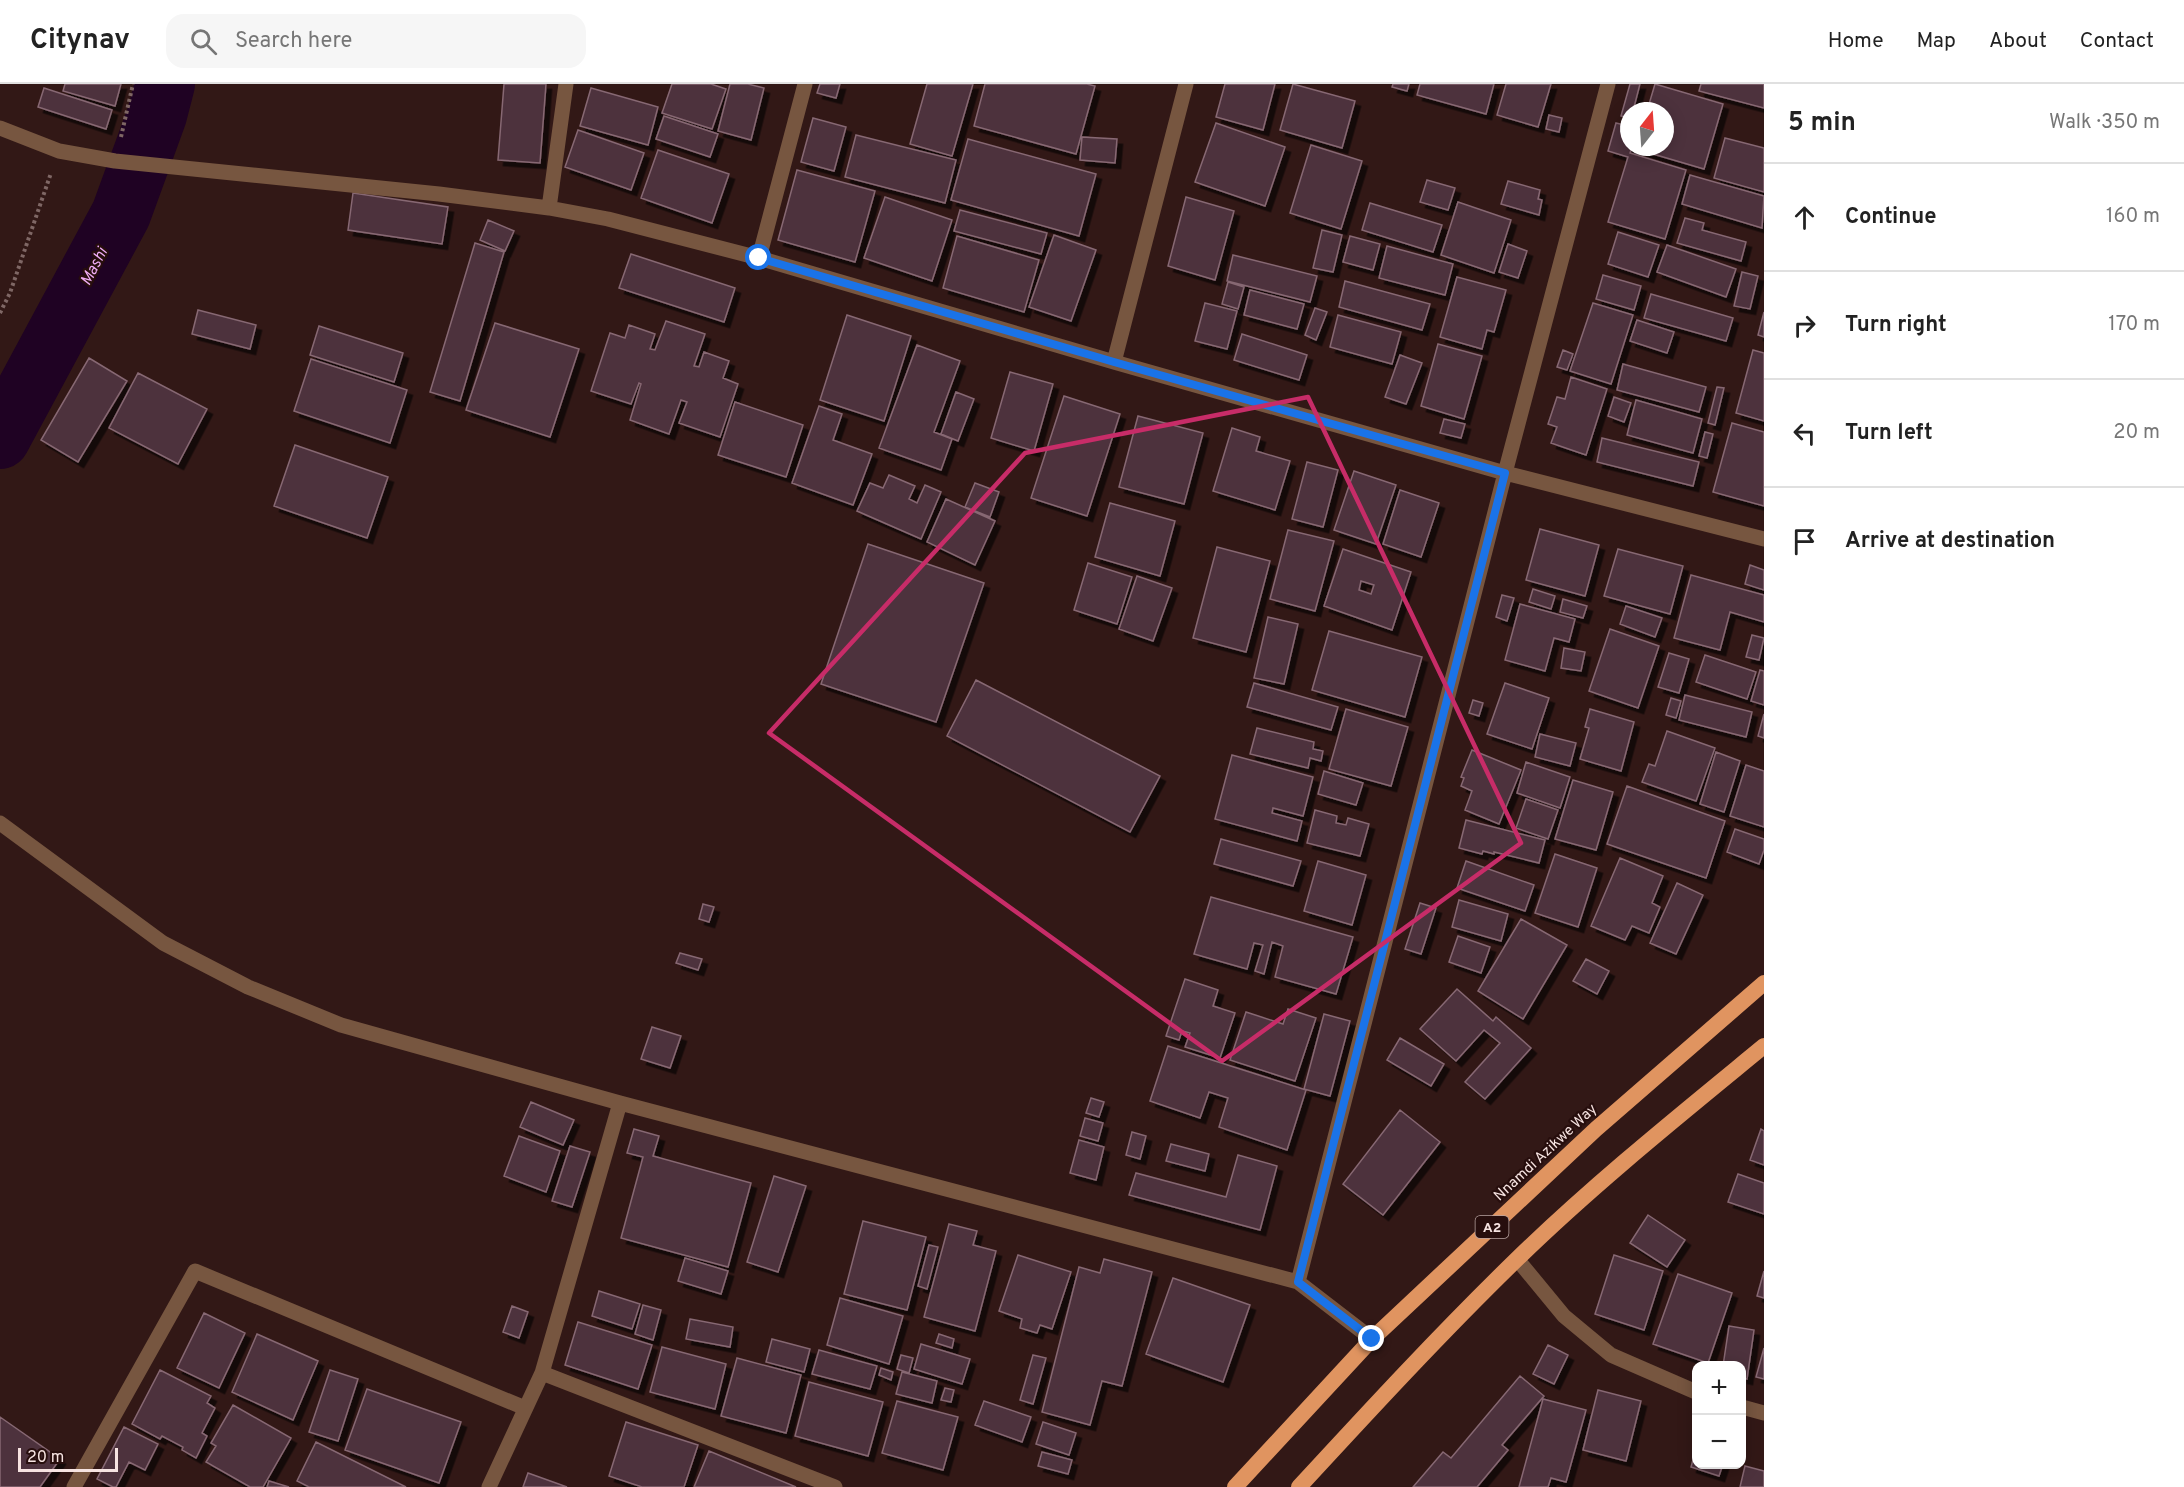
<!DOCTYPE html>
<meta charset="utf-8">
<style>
body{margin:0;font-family:Overpass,sans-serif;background:#f6f6f6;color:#222}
.controls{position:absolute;right:18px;bottom:18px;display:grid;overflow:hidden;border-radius:12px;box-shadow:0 3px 15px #0003}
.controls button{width:54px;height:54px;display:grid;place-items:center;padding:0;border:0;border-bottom:2px solid #e0e0e0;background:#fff;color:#222;font:30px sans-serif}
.compass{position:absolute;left:1620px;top:18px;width:54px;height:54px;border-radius:50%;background:#fff;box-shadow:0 3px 15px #0003;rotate:17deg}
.scale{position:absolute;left:18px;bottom:15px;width:100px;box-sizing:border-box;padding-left:6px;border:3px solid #f6e3e1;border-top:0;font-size:16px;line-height:21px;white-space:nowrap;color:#f6e3e1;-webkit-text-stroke:4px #270e0d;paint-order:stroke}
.stop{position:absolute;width:18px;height:18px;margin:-14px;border:4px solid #1a73e8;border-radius:50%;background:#fff}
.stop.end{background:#1a73e8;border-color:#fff;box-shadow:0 2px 6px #0008}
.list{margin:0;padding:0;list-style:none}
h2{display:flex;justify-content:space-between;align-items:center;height:78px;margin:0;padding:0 24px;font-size:26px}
h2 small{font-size:20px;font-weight:400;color:#767676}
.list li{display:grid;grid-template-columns:39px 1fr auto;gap:18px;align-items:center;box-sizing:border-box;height:108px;padding:0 24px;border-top:2px solid #e0e0e0}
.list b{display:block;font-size:22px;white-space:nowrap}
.list em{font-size:20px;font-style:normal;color:#767676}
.icon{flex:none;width:33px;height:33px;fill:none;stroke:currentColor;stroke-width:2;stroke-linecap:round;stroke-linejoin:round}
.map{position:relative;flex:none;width:1764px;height:1403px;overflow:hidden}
header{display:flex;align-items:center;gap:36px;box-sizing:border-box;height:84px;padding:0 30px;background:#fff;border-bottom:2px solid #e0e0e0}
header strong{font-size:28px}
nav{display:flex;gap:33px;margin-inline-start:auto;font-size:21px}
.search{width:420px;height:54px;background:#f6f6f6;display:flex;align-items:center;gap:15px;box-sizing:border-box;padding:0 21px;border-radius:18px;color:#767676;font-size:22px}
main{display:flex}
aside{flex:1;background:#fff}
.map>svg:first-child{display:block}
</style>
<header>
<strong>Citynav</strong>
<div class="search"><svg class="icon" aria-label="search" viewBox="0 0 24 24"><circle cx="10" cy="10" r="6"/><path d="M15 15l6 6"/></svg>Search here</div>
<nav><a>Home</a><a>Map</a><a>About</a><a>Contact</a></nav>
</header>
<main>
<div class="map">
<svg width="1764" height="1403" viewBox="0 0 1764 1403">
<defs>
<filter id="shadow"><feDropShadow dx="5.5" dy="5.5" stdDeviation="0" flood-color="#0009"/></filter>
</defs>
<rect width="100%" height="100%" fill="#321816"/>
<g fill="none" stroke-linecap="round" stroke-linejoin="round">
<path stroke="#1f0223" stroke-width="60" d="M0,355l121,-225 36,-99 8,-31"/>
</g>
<path fill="#4d323d" stroke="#876873" stroke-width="1.5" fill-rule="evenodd" filter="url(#shadow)" d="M65,0h56l-6,22 -52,-15z
M504,0h42l-6,79 -42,-3z
M672,0h39l15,5 -14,40 -50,-16z
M730,0h18l16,4 -13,52 -33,-9z
M820,0h20l-4,14 -19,-5z
M927,0h46l-21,72 -42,-12z
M985,0h102l8,2 -19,68 -102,-28z
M1225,0h50l-12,46 -47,-13z
M1293,0l62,17 -13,47 -62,-18z
M1393,0h16l-2,7 -15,-4z
M1420,0h74l-8,30 -69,-19z
M1506,0h45l-13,43 -41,-12z
M1630,0h10l-7,27h-4v7l-8,-2z
M1655,0l68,20 -19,65 -68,-20 1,-2h28v-36h-18z
M1701,0h63v24l-65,-17z
M44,4l68,22 -6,19 -68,-22z
M591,4l67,19 -10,38 -68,-19z
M1549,31l13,3 -3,14 -13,-3z
M664,32l54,18 -8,23 -54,-18z
M813,34l33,9 -12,44 -33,-9z
M1216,39l69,24 -20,59 -70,-24z
M1616,39l13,3v21h3l-2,6 56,17 -21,69 -57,-17 20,-65 -20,-6z
M578,46l66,23 -13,37 -66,-23z
M856,51l100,25 -11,43 -100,-26z
M1082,53l35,2 -2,24 -35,-3z
M1725,54l39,10v44l-50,-14z
M968,55l128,35 -17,62 -128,-36z
M1311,61l51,16 -21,68 -51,-16z
M658,66l71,24 -17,49 -71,-25z
M797,86l78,21 -20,71 -77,-22z
M1690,91l74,21 -2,32 -80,-24z
M1427,96l28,8 -7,22 -28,-8z
M1508,97l32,9 -2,9 4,1 -3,15 -38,-11z
M353,109l95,14 -6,37 -94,-14z
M885,113l67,23 -20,61 -68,-23z
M1186,113l48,14 -19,69 -47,-14z
M1458,118l53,18 -17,53 -53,-18z
M1370,119l72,22 -9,27 -71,-22z
M960,126l87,23 -6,21 -87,-23z
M1685,134l19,5 -2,7 44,12 -5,19 -64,-18z
M488,136l26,11 -9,20 -25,-11z
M1322,146l20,5 -9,37 -20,-4z
M1618,148l41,13 -11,32 -40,-13z
M1054,151l42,15 -25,71 -42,-14z
M957,152l82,24 -15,52 -81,-24z
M1350,152l30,8 -7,26 -30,-8z
M475,159l29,9 -44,149 -30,-9z
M1508,160l19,7 -9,27 -19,-6z
M1667,161l69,24 -10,28 -69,-25z
M1387,162l66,18 -8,31 -66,-17z
M631,170l104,34 -11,34 -105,-34z
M1233,171l84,21 -7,26 -83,-21z
M1742,188l16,4 -8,33 -16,-3z
M1603,191l38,11 -7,24 -38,-11z
M1457,193l49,13 -12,42 -7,-2 -5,19 -42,-12z
M1345,197l85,23 -8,26 -83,-23z
M1228,198l16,5 -6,22 -16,-5z
M1250,206l54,14 -7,25 -53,-14z
M1651,210l82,24 -7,23 -82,-23z
M1205,219l32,8 -10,38 -32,-8z
M1593,219l40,12 -22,69 -41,-13z
M1315,224l12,4 -11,28 -11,-5z
M198,226l58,15 -6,24 -58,-15z
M1764,228v25l-6,-2z
M847,231l64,21 -27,85 -64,-21z
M1338,231l63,17 -9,32 -62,-17z
M1637,236l37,12 -7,21 -37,-12z
M666,237l39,13 -11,32 5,1 5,-15 25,9 -6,17 15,6 -18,53 -41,-14 8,-21 -6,-2 -12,34 -39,-14 11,-36 -2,-1 -8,21 -40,-13 19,-58 15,5 4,-13 26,9 -5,15 5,1z
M495,239l84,26 -29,88 -84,-27z
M319,242l84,27 -9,29 -84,-27z
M1242,250l65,21 -8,25 -65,-20z
M1438,260l44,12 -18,63 -43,-13z
M917,261l43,16 -26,71 18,7 -11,31 -62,-22z
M1563,266l10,4 -6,16 -10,-3z
M1753,266l11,3v68l-28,-8z
M1400,271l22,8 -16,41 -21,-7z
M89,274l38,23 -49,81 -37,-22z
M311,275l96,31 -17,53 -96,-32z
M1623,280l83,23 -7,25 -82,-22z
M1010,288l43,12 -19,67 -43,-13z
M138,289l69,36 -29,55 -69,-36z
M1571,293l36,12 -21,66 -35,-12 6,-16 -9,-3 9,-27 8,2z
M1717,303l7,1 -9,37 -7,-2z
M956,308l18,7 -16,42 -17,-7z
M1064,312l56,18 -33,102 -56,-18z
M1614,313l17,6 -7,19 -16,-6z
M1636,316l66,19 -9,34 -66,-18z
M735,318l68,23 -17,52 -68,-22z
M819,322l23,8 -9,26 39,14 -19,51 -61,-22z
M1138,332l65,17 -19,71 -65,-17z
M1444,335l21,5 -4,14 -21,-5z
M1732,339l32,9v74l-51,-14z
M1232,344l28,9 -4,14 34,10 -15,49 -62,-19z
M1705,348l8,2 -6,24 -8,-2z
M1602,354l97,24 -6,24 -96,-24z
M295,361l93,32 -21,61 -93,-32z
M1307,378l31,8 -15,57 -31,-8z
M1354,387l42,14 -20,59 -42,-14z
M889,391l26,11 -6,13 8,4 8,-18 16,7 -20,47 -64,-28 13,-28 13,5z
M975,399l24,9 -9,25 -25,-10z
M1400,406l39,13 -18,54 -38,-13z
M946,415l49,22 -20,44 -48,-23z
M1110,419l65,18 -15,55 -65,-19z
M1540,445l59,16 -14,51 -59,-16z
M1288,446l46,11 -19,70 -45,-12z
M868,460l116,39 -48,139 -115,-38z
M1217,463l53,14 -24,91 -53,-14z
M1343,465l68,23 -19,58 -68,-24zM1361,497l13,4 -3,9 -12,-4z
M1618,465l65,17 -13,48 -66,-18z
M1088,479l44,14 -15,47 -43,-14z
M1750,481l14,5v20l-19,-6z
M1691,491l73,20v27l-34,-10 -10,38 -46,-12z
M1137,492l35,12 -19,53 -34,-12z
M1533,505l22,7 -4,13 -22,-7z
M1502,511l12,3 -7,23 -11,-4z
M1563,515l24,7 -4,12 -23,-6z
M1520,520l55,15 -6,23 -15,-4 -9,33 -40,-11z
M1626,522l36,12 -7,19 -35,-13z
M1268,533l30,7 -14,60 -30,-6z
M1610,545l49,17 -21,62 -49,-17z
M1329,547l93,26 -17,60 -93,-27z
M1752,551l12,3 -5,22 -13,-3z
M1564,564l21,4 -4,19 -20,-3z
M1669,569l20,6 -10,34 -21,-6z
M1705,571l51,17 -9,27 -51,-17z
M1760,586l4,1v34l-13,-4z
M976,596l184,96 -30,56 -183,-96z
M1254,599l84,24 -7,23 -84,-23z
M1505,599l44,15 -17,51 -45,-15z
M1685,611l67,17 -6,25 -67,-17z
M1671,614l10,3 -5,17 -10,-3z
M1473,616l10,3 -4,13 -10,-3z
M1346,625l62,18 -17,59 -62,-17z
M1590,625l44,13 -13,49 -41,-12 9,-31 -4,-1z
M1764,630v24l-6,-2z
M1257,644l57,14 -1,7 10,2 -2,10 -11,-3 -2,10 -58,-14z
M1667,647l48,17 -19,53 -54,-19 7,-18 6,2z
M1540,650l36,9 -6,23 -35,-9z
M1472,666l49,20 -22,54 -34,-14 7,-19 -11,-5 3,-8 -3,-1z
M1716,668l24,9 -16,51 -24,-8z
M1232,671l81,22 -10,39 -30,-8 -1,5 30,8 -5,20 -82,-22z
M1526,678l44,15 -10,31 -43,-15z
M1746,681l18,6v56l-34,-11z
M1324,687l39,12 -7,22 -38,-11z
M1573,696l40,12 -17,58 -41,-11z
M1627,702l98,35 -19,57 -99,-34z
M1526,715l32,11 -10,29 -32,-11z
M1315,726l22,6 -1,7 10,2 2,-7 21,6 -9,32 -53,-13z
M1466,736l79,20 -6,23 -45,-11v2l-11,-3 -1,3 -23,-6z
M1735,745l29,10v11l-5,14 -32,-12z
M1221,755l80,22 -8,25 -79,-22z
M1555,770l42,14 -19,59 -43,-14z
M1620,774l43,18 -11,27 8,4 -11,26 -17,-7 -7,14 -34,-14z
M1318,777l48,14 -14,50 -48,-14z
M1466,777l68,24 -9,26 -68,-23z
M1677,799l26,12 -27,59 -26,-11z
M1211,813l142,40 -17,57 -61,-17 8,-31 -11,-4 -8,32 -9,-3 8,-26 -9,-2 -7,26 -53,-15z
M1459,816l49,14 -7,27 -49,-14z
M1420,819l16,5 -15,46 -16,-5z
M703,820l11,3 -5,15 -10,-3z
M1521,835l46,26 -44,74 -45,-28z
M1458,852l32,11 -9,26 -32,-11z
M680,869l22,6 -4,11 -22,-7z
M1586,875l23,12 -12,23 -24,-13z
M1185,895l33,11 -5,16 22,7 -15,45 -35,-11 5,-14 -8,-2 -3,9 -13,-4z
M1457,905l36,32 3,-4 35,31 -46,51 -20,-17 35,-39 -16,-13 -28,31 -36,-32z
M1288,925l28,9 -21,63 -65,-21 16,-48 37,12z
M1324,930l26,7 -20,75 -26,-7z
M652,943l29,9 -11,32 -29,-9z
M1400,954l44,26 -13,22 -44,-26z
M1168,962l138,44 -19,60 -68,-23 9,-29 -19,-6 -9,26 -50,-17z
M1091,1014l13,4 -5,15 -13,-4z
M531,1018l43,18 -11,25 -43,-18z
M1400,1026l40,32 -57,73 -40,-31z
M1085,1034l18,5 -5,18 -18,-5z
M634,1045l25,7 -6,20 98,27 -23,84 -107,-29 22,-81 -16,-4z
M1761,1045l3,2v34l-14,-5z
M1132,1048l14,4 -6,23 -14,-4z
M519,1052l41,15 -14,41 -42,-16z
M1079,1056l25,7 -8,33 -26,-7z
M1171,1060l38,10 -4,17 -39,-10z
M570,1062l20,6 -18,55 -20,-6z
M1238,1071l39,11 -17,64 -131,-35 7,-22 90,24z
M1738,1090l26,9v31l-36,-12z
M774,1092l32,10 -28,86 -31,-10z
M1648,1131l37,25 -18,27 -37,-24z
M863,1137l63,16 -19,73 -63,-16z
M949,1140l28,7 -4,14 23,6 -21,80 -51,-14z
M929,1161l9,2 -11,42 -9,-3z
M1018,1171l53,17 -19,57 -12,-4 -3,8 -17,-5 2,-9 -23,-8z
M1614,1171l49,16 -19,59 -49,-16z
M685,1174l43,13 -7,23 -43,-13z
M1104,1175l48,13 -30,114 -20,-5 -12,44 -48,-13 37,-145 21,6z
M1764,1187v27l-7,-2z
M1678,1190l54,19 -24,70 -55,-19z
M1173,1194l77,27 -27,77 -77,-28z
M599,1207l41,13 -8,25 -40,-13z
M840,1214l63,18 -14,48 -62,-19z
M643,1221l18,5 -8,30 -18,-6z
M512,1222l16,6 -9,26 -16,-6z
M204,1229l41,20 -26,55 -42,-20z
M690,1235l43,8 -3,20 -44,-8z
M578,1238l74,23 -14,44 -73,-24z
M1729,1242l25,4 -7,49 -5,-1v-12h-19z
M257,1250l61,27 -25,59 -61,-28z
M939,1250l15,5 -2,9 -16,-5z
M772,1255l38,10 -6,23 -38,-10z
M921,1260l49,15 -8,25 -48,-15z
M1548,1261l20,10 -14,29 -21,-10z
M662,1263l64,17 -11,45 -65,-17z
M1764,1264v31l-8,-2z
M819,1266l58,16 -7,23 -58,-15z
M901,1271l12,3 -4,15 -12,-4z
M1033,1271l13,3 -13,46 -13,-4z
M737,1274l64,17 -15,58 -65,-17z
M881,1284l12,4 -2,8 -12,-5z
M160,1286l51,26 -4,7 8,5 -13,25 5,3 -11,22 -14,-8 1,-3 -21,-11 -2,3 -28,-15z
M330,1286l28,9 -20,62 -29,-9z
M902,1288l35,9 -5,22 -36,-9z
M1520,1292l24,20 -42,49 6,5 -31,37h-64l30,-35 8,6z
M809,1298l74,20 -15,54 -73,-20z
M945,1304l9,2 -3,12 -10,-2z
M367,1305l94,33 -22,61 -94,-33z
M1598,1306l43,11 -15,60 -43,-11z
M1543,1315l43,11 -20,72 -15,-4 -3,9h-29z
M897,1317l61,16 -15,53 -61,-17z
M984,1317l47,16 -9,25 -47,-17z
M233,1321l58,33 -28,49h-13l-44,-25 10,-16 -5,-3z
M0,1333l60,42 -20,28h-40z
M626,1338l72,23 -14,42h-42l-33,-11z
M1043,1338l33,11 -7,22 -33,-11z
M124,1343l34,17 -13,26 -16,-8 -13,25h-3l-16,-8z
M316,1358l90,45h-97l-12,-6z
M1696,1365v15h27l-4,12 -28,-9z
M709,1367l87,36h-102z
M1042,1368l30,8 -4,14 -30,-8z
M1745,1382l19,5v16h-24z
M528,1389l39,14h-44z
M269,1397l20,6h-22z"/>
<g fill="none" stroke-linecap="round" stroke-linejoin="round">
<path stroke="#7f6765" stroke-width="4" stroke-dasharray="3 3" stroke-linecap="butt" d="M121,53l12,-53
M0,229l10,-20 41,-120"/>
<path stroke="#775640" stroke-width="15" d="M0,44l59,23 56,10 324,33 110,14 59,11 151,39 355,104 391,111 259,66
M549,124l17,-124
M759,174l46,-174
M1114,278l72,-278
M0,739l163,120 85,44 93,38 279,78 678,179
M1517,1175l47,57 47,39 85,37
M1372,1255l-74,-57 207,-809 103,-389
M542,1289l293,114
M1742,1323l22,6
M74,1403l121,-216 330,137
M489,1403l53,-114 78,-270"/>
<path stroke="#e09460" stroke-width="16" d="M1235,1403l137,-148 224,-210 168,-146
M1299,1403c71,-77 142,-154 217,-227 78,-76 164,-145 248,-214"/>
</g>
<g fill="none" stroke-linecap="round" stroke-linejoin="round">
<path stroke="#1a73e8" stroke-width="8" d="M759,174l355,104 391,111 -207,809 74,57"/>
</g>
<path fill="none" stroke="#c72c68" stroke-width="4.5" stroke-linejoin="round" d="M1308,313l213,446 -299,218 -453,-328 256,-280z"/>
<g text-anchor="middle" stroke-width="4.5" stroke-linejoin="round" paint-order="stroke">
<rect fill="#270e0d" stroke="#b8a3a1" stroke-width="1.5" x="1475.5" y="1132" width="33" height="22" rx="4.5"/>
<g font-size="14" font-weight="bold" fill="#f6e3e1">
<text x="1492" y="1148">A2</text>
</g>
<g font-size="15" fill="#f6e3e1" stroke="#270e0d">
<text transform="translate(1545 1068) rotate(-43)" y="5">Nnamdi Azikwe Way</text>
</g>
<g font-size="16" font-style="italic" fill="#f0adf6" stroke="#270e0d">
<text transform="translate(93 182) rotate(-62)" y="6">Mashi</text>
</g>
</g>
</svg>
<div class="controls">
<button>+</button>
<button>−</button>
</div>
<svg class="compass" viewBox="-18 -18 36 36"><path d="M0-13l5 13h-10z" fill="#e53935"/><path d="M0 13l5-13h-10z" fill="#767676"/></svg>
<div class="scale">20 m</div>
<div class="stop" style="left:759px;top:174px"></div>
<div class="stop end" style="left:1372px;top:1255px"></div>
</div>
<aside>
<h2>5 min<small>Walk · 350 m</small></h2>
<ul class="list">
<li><svg class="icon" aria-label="ahead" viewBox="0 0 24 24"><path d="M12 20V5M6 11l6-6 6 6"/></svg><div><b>Continue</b></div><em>160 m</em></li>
<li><svg class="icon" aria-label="right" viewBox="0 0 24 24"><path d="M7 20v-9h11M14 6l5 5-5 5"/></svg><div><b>Turn right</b></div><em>170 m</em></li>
<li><svg class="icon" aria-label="left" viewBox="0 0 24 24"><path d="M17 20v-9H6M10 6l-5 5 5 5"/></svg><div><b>Turn left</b></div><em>20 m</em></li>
<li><svg class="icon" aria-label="arrive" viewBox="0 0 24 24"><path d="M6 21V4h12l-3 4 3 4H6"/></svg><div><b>Arrive at destination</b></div></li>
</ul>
</aside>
</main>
